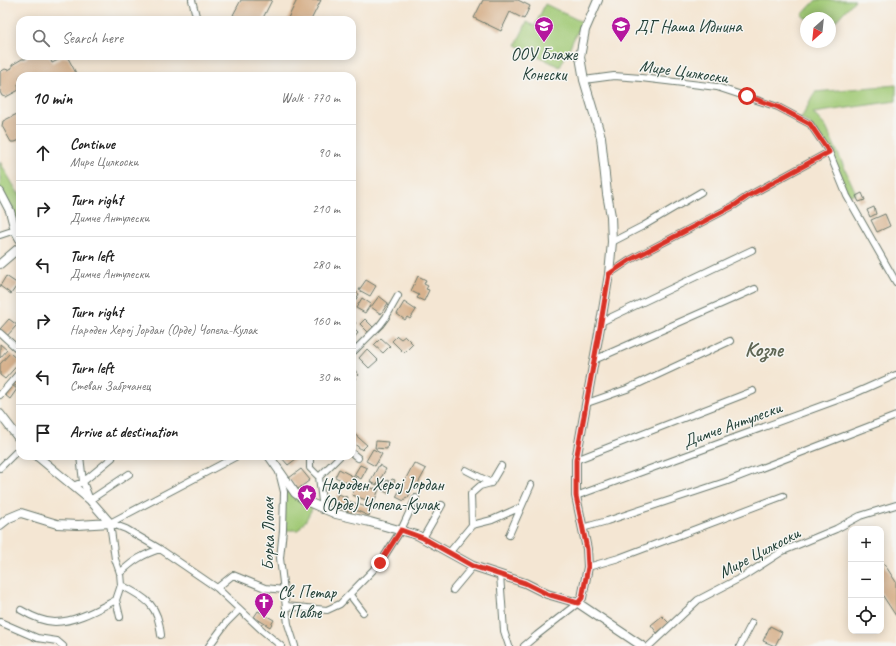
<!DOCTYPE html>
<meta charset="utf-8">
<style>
body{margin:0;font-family:Caveat,sans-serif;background:#f6f6f6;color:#222}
.controls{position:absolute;right:12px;bottom:12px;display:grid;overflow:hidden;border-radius:8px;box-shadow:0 2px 10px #0003}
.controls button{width:36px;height:36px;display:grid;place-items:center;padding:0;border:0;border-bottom:1px solid #e0e0e0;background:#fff;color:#222;font:20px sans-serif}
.compass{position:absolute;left:800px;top:12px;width:36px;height:36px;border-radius:50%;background:#fff;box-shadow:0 2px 10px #0003;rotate:207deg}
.stop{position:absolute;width:12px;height:12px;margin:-9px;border:3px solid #d93025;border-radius:50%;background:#fff}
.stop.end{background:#d93025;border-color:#fff;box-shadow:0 1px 4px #0008}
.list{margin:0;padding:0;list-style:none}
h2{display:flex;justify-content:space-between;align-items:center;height:52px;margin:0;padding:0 16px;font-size:17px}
h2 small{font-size:13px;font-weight:400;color:#767676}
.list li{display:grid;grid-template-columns:26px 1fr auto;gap:12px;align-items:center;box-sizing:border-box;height:56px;padding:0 16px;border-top:1px solid #e0e0e0}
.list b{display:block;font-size:15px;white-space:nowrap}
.list p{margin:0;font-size:13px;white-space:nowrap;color:#767676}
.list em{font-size:13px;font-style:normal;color:#767676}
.icon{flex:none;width:22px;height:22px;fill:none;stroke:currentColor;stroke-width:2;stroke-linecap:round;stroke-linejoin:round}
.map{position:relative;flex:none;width:896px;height:646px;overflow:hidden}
.search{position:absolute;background:#fff;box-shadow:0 2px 10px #0003;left:16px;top:16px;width:340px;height:44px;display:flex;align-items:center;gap:10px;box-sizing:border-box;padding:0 14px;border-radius:12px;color:#767676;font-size:15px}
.panel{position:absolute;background:#fff;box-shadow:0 2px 10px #0003;left:16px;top:72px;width:340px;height:388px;border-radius:12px}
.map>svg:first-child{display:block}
</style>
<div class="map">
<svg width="896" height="646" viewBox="0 0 896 646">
<rect width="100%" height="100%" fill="#f6f6f2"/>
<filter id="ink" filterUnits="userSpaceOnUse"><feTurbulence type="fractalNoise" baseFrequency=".025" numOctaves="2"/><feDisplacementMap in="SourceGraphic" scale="8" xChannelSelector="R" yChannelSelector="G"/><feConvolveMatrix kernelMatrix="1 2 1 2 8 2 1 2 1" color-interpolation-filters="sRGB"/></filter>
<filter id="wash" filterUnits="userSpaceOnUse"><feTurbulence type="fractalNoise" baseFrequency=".012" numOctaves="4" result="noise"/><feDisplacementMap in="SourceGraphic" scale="16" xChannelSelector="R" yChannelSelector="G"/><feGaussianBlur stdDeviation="0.9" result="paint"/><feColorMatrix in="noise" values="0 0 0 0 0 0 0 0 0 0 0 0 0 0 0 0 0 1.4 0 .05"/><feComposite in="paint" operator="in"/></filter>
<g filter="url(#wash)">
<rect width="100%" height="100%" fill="#f4e6d3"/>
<path fill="#a0c975" stroke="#608354" d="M816,0h39l-25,27v-9h-24v1l-4,-4z
M545,4l37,18 -22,45 -44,-22 11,-23 8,4z
M896,85v16l-83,12 13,14 30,66 -9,3 -18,-44 -19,-28 -9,-5 14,-27z
M0,162l18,31h2v46l-20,-47z
M285,481l29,24 -8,15 -8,10h-15z"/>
<g id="blocks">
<path fill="#d7b28e" d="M241,0h31l-10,20h-19l-10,-5z
M297,0h24l-10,20h-24z
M483,0h35l12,6 -6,13 -14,-7 -9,19 -27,-13z
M28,56h21l3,7 12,-6 4,1 8,15v3h-56v6l-2,2 1,6 -13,7 -4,-1 -2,-4v-20l5,-3 3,1 4,-2v-3l10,-6h3l3,-2z
M19,113h1v27l-5,2h-4l-9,-16 1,-5z
M862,193l3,7 -6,2 -3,-6z
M874,207l2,7 -6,3 -3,-7z
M885,214l5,12 -13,6 -6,-12z
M6,276l12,8 -7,10 -11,-8z
M418,276l8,4 -2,4 4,2 -2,3 3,1 -5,11 -7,-3 2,-3 -8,-4z
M366,280l10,6 -6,10 -11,-6z
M352,290l7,4 -7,12z
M379,296l9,7 -7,11 -10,-7z
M362,298l9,6 -6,9 -9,-5z
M404,302l12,8 -6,9 -3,-2 -2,3 -8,-6z
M9,319l8,6 -11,12 -6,-6v-2z
M365,319l10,10 -5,5 -10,-10z
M352,320l4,3 -4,4 6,6 -4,5 -2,-2z
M397,336l4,3 4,-3 8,8 -9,9 -12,-12z
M381,338l9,8 -7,7 -9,-8z
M0,344l7,6 -7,8z
M367,349l11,11 -9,8 -10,-10z
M10,353l10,9 -15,17 -5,-4v-11z
M352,367l7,8 -7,7z
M20,374v15l-7,-5z
M12,385l5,4 -7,10 -5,-4z
M352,432l15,13 -5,5 -10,-8z
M376,441l12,1 -1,7 -12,-1z
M373,449l9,5 -7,12 -9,-5z
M282,456h18l-12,9 -7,-8z
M414,463l12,6 -11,20 -3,-1 -4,10 -2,-1 -2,4 -8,-4z
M360,465l7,3 -6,11 -7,-4z
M379,465l7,4 -9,16 -7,-3z
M301,469l9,11 -12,9 -9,-11z
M339,469l17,9 -4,7 -17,-8z
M392,479l3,1 -6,14 -7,-4 5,-10 3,2z
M364,485l10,4v-1l5,1 -10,27 -16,-7 -2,4 -18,-8 5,-11 9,3 -1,3 20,7 3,-6 -17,-6 3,-8 7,3z
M881,559l15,23v34l-15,-23z
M258,611l16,9 -4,7 -16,-10z
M662,616l7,7 -12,10 -6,-8z
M770,626l12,6 -7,14 -12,-5z"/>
</g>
</g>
<g filter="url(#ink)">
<use href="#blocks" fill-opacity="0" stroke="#6a786c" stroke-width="1"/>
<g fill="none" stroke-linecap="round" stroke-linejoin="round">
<g stroke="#6a786c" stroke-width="8">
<path id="minor" d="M192,0l5,20
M584,80l30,-4 27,2 76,9 61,20 32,17 19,28 18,44 49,86
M0,235l15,-5
M612,242l31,-16 58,-34
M609,274l21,-14 105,-55 13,-9 81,-44
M601,322l151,-72
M0,333l20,18
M352,353l28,-28 6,-8 12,-21
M594,360l161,-71
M0,395l20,-23
M587,403l40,-14 103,-48
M352,453l6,5
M80,456l3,26 7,18 39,-26
M310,456v12l9,9
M576,460l177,-69
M0,468l20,-20
M466,470l25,13
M279,472l5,20 -1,38 -3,28 8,66 7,22
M73,486l10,-4 29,-24
M576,496l275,-101 45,-20
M323,510l-4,-33 21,-21
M110,523l16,6 34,20 57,39 46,43 18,15
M110,523l127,-67
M472,525l-1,-31 9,-8 11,-3 10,-17
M582,528l25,-7 118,-39 171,-66
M509,535l22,-50
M423,538l19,-33
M449,553l23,-28 20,-5 29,-13
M588,567l31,-9 164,-62
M120,573c14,-13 22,-18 40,-24
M500,575l4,56 5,15
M121,585c26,14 37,19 40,50
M217,588l16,-13 32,13 19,2
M453,590l20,-24
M350,595l13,17
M116,600l4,17
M286,606l41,4 13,-6 40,-41 21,-33 15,-32
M21,610c10,6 22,12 34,12 21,0 43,-13 61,-22l5,-15 -1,-12 -5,-14 -5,-36
M0,622l37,16 20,3 6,5
M209,646l17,-23 13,-13
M524,646l13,-11 41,-32
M649,646l49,-46 46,-24 39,-25 53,-22 24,-13 36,-11
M740,646l12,-23"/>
</g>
<g stroke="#6a786c" stroke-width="10">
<path id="tertiary" d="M0,192l10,19 5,19 5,9
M0,264l20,-17
M0,414l20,26
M37,456l53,44 20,23
M269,456l26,37 11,8 30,13 34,8 47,13 56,31 52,17 22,11 31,9 64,43
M0,525l9,-7 12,-5 36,11 21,1 32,-2
M578,603l4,-5 6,-31 -1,-18 -11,-53v-36l25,-138 8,-48 3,-32 -1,-26 -4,-22 -6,-57 -17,-57 -4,-23 5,-27 13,-30"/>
</g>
<use href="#minor" stroke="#fff" stroke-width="6"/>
<use href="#tertiary" stroke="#fff" stroke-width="8"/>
</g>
</g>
<g fill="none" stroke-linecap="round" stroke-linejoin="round" filter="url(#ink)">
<path stroke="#d93025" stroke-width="5" d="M380,563l21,-33 22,8 50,28 52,17 22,11 31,9 4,-5 6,-31 -1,-18 -11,-53v-36l25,-138 8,-48 21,-14 105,-55 13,-9 81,-44 -19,-28 -32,-17 -31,-11"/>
</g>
<defs>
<g id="school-pin" transform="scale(1)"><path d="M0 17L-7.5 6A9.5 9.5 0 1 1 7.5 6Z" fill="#b5179e" stroke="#f6f6f2"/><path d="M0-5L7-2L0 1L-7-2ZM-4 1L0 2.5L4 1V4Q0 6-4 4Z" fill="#fff"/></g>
<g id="sight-pin" transform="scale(1)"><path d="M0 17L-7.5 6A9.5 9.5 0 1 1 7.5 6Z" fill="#b5179e" stroke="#f6f6f2"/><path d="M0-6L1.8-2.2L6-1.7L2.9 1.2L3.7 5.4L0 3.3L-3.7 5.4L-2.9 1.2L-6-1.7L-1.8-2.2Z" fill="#fff"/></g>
<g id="church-pin" transform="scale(1)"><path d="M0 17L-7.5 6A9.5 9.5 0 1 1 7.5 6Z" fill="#b5179e" stroke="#f6f6f2"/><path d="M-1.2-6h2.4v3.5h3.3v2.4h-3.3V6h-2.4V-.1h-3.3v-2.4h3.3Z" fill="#fff"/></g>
</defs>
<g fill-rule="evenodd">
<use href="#school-pin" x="544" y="26"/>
<use href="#school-pin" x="621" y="26"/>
<use href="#sight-pin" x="307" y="494"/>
<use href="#church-pin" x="264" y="602"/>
</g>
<g text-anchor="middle" stroke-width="3" stroke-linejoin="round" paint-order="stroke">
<g font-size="17" fill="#1f3d34" stroke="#f6f6f2" text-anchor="start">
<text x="635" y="32">ДГ Наша Иднина</text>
<text x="544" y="60" text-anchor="middle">ООУ Блаже<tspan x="544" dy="20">Конески</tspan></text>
<text x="321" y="490">Народен Херој Јордан<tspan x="321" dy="20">(Орде) Чопела-Кулак</tspan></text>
<text x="278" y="598">Св. Петар<tspan x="278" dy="20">и Павле</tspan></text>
</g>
<g font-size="17" fill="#1f3d34" stroke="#f6f6f2">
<text transform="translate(684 71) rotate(8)" y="6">Мире Цилкоски</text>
<text transform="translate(732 424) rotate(-20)" y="6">Димче Антулески</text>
<text transform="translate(268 534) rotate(-90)" y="6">Борка Лопач</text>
<text transform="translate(759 552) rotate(-28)" y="6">Мире Цилкоски</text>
</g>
<g font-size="21" font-weight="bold" fill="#5f6654" stroke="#f6f6f2">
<text x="764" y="356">Козле</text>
</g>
</g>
</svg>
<div class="controls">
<button>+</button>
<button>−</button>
<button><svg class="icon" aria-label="locate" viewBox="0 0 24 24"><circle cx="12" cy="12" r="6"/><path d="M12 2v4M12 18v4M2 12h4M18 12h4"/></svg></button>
</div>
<svg class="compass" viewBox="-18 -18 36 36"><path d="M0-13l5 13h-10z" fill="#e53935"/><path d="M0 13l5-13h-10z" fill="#767676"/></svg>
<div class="stop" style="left:747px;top:96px"></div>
<div class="stop end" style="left:380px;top:563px"></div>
<div class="search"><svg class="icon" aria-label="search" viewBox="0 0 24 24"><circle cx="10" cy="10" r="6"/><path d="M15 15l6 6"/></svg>Search here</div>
<section class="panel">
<h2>10 min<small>Walk · 770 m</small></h2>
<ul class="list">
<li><svg class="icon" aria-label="ahead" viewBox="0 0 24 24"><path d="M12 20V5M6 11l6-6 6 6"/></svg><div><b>Continue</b><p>Мире Цилкоски</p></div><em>90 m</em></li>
<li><svg class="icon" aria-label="right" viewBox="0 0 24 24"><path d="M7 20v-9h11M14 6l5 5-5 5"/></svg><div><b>Turn right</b><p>Димче Антулески</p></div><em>210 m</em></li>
<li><svg class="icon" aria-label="left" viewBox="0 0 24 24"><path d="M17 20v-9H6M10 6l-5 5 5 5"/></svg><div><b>Turn left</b><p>Димче Антулески</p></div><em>280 m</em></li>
<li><svg class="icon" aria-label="right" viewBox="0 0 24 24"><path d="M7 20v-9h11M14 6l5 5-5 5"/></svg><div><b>Turn right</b><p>Народен Херој Јордан (Орде) Чопела-Кулак</p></div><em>160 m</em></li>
<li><svg class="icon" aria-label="left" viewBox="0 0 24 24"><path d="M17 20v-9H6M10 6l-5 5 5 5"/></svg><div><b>Turn left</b><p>Стеван Забрчанец</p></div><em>30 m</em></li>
<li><svg class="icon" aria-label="arrive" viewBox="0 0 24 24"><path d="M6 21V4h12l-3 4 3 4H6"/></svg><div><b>Arrive at destination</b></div></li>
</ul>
</section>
</div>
